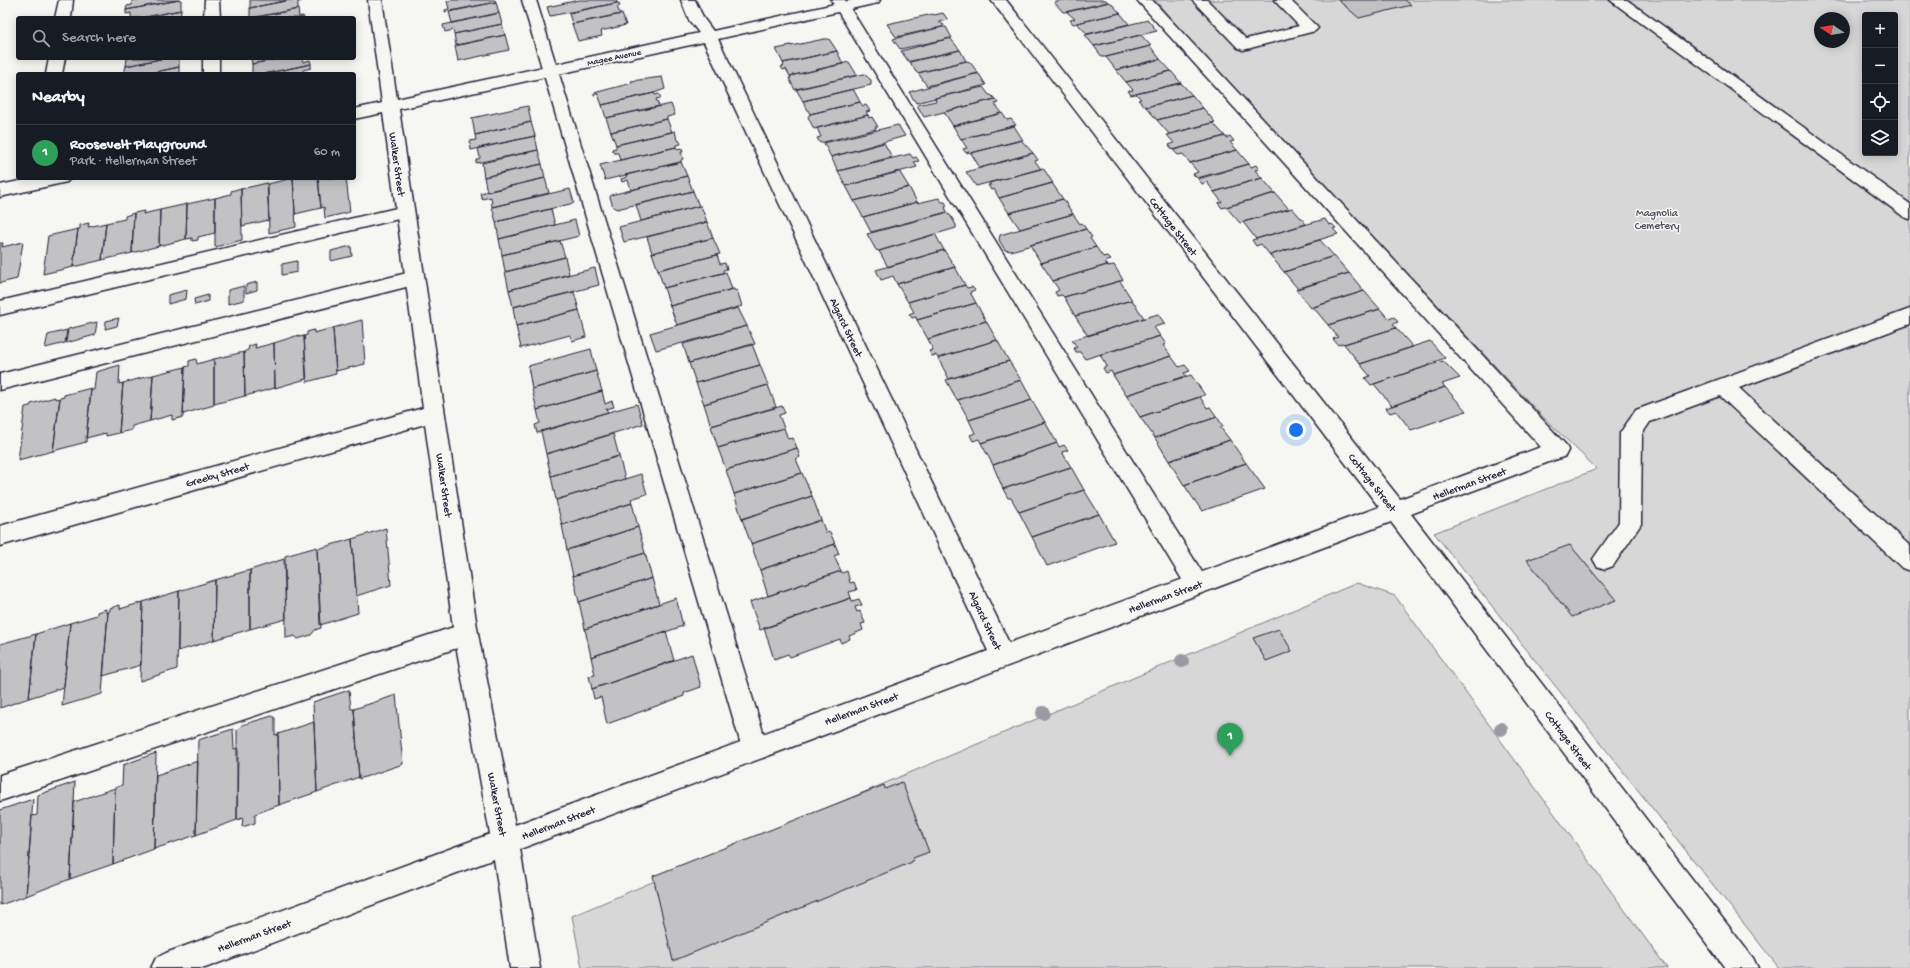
<!DOCTYPE html>
<meta charset="utf-8">
<style>
body{margin:0;font-family:"Gochi Hand",sans-serif;background:#242831;color:#f1f3f6}
.controls{position:absolute;right:12px;top:12px;display:grid;overflow:hidden;border-radius:4px;box-shadow:0 2px 10px #0003}
.controls button{width:36px;height:36px;display:grid;place-items:center;padding:0;border:0;border-bottom:1px solid #363941;background:#171b24;color:#f1f3f6;font:20px sans-serif}
.compass{position:absolute;left:1814px;top:12px;width:36px;height:36px;border-radius:50%;background:#171b24;box-shadow:0 2px 10px #0003;rotate:282deg}
.you{position:absolute;left:1296px;top:430px;width:14px;height:14px;margin:-10px;border:3px solid #fff;border-radius:50%;background:#1a73e8;box-shadow:0 0 0 6px #1a73e833}
.badge{display:grid;place-items:center;width:26px;height:26px;border-radius:50%;background:#1f6fb2;color:#fff;font-size:13px;font-weight:700}
.pin{position:absolute;translate:-50% -33px;filter:drop-shadow(0 1px 2px #0008)}
.pin::after{content:'';position:absolute;top:21px;width:14px;height:12px;background:inherit;clip-path:polygon(0 0,100% 0,50% 100%)}
.list{margin:0;padding:0;list-style:none}
h2{display:flex;justify-content:space-between;align-items:center;height:52px;margin:0;padding:0 16px;font-size:17px}
h2 small{font-size:13px;font-weight:400;color:#9ea1a6}
.list li{display:grid;grid-template-columns:26px 1fr auto;gap:12px;align-items:center;box-sizing:border-box;height:56px;padding:0 16px;border-top:1px solid #363941}
.list b{display:block;font-size:15px;white-space:nowrap}
.list p{margin:0;font-size:13px;white-space:nowrap;color:#9ea1a6}
.list em{font-size:13px;font-style:normal;color:#9ea1a6}
.icon{flex:none;width:22px;height:22px;fill:none;stroke:currentColor;stroke-width:2;stroke-linecap:round;stroke-linejoin:round}
.map{position:relative;flex:none;width:1910px;height:968px;overflow:hidden}
.search{position:absolute;background:#171b24;box-shadow:0 2px 10px #0003;left:16px;top:16px;width:340px;height:44px;display:flex;align-items:center;gap:10px;box-sizing:border-box;padding:0 14px;border-radius:4px;color:#9ea1a6;font-size:15px}
.panel{position:absolute;background:#171b24;box-shadow:0 2px 10px #0003;left:16px;top:72px;width:340px;height:108px;border-radius:4px}
.map>svg:first-child{display:block}
</style>
<div class="map">
<svg width="1910" height="968" viewBox="0 0 1910 968">
<rect width="100%" height="100%" fill="#f6f6f2"/>
<filter id="ink" filterUnits="userSpaceOnUse"><feTurbulence type="fractalNoise" baseFrequency=".025" numOctaves="2"/><feDisplacementMap in="SourceGraphic" scale="8" xChannelSelector="R" yChannelSelector="G"/><feConvolveMatrix kernelMatrix="1 2 1 2 8 2 1 2 1" color-interpolation-filters="sRGB"/></filter>
<g filter="url(#ink)">
<path fill="#d7d7d7" stroke="#7c7c89" fill-rule="evenodd" d="M1155,0h755v968h-131l-345,-435 163,-64 -54,-52 -342,-363zM1865,15h30v138h-30zM1820,18h24v24h-24z
M1357,583l38,13 272,372h-1085l-10,-52z"/>
<path fill="#c2c2c4" stroke="#22223b" d="M133,0h46l-53,10 1,-4 5,-1z
M179,0h2v10l-40,8h-10v-5l-5,1v-4z
M250,0h40l-40,8z
M290,0l12,1 -4,1v7l-48,9v-10z
M452,0h43l1,2 -51,10v-2l4,-1 -2,-8z
M579,0h37l1,3 -67,13 -3,-9z
M1062,0h44l2,2 -43,10h-2l-9,-10z
M1338,0h67l6,5 -52,13z
M496,2l3,11 -47,10 -3,-11z
M1110,2l10,11 -47,11 -3,-4 5,-1 -8,-7z
M616,3h3l1,3 -3,1 3,7 -48,10 -3,-11z
M298,9l1,8 4,-1 1,2h-51z
M181,10l-1,8h-39z
M499,13l3,11 -48,10 -1,-4 -8,2 -2,-7z
M943,13l5,7 -9,2 5,3 -2,2 -46,10 -9,-13 46,-10 1,1z
M1120,13l9,11 -42,10 -10,-11z
M622,14l4,11 -25,6 1,5 -24,5 -6,-17z
M1148,20l9,11 -63,15 -9,-11z
M502,24l3,11 -49,10 -2,-11z
M942,27h4l6,11 -52,11 -7,-10z
M505,35l4,15 -51,11 -3,-15z
M1141,35l10,11 -45,11h-4l-8,-11z
M950,38l10,12 -49,11h-3l-7,-10z
M824,39h5l8,12 -54,12 -7,-14 10,-2v-1l5,-1v1z
M1150,46l10,13 -44,11 -10,-13z
M960,50l6,11 -48,12 -2,-1 -6,-10z
M837,51l6,13 -53,12 -4,-7 -3,1 -2,-3 3,-1 -1,-3z
M127,58h38l-39,8z
M165,58h14v9l-33,7h-22l2,-8z
M251,58h31l-30,6z
M282,58h20l1,4 7,-2 1,4 -47,10h-12v-10z
M1160,59l11,12 -45,11 -10,-12z
M966,61l4,1 8,11 -51,13 -9,-13z
M849,62l8,13 -62,15 -6,-12h2l-1,-2z
M311,64v4l-8,2v4h-39z
M179,67v7h-33z
M1171,71l10,12 -50,12 -3,-4 5,-1 -7,-8z
M864,74l7,6v5l-68,16 -7,-12z
M975,74h4l7,11 -70,18 -7,-11z
M662,77l3,12 -11,4 -52,12 -4,-11 -4,1v-2l38,-10 -1,-2z
M1181,83l11,12 -46,12 -8,-7 3,-1 -5,-5z
M983,87l6,8h2l4,4 -71,18 -7,-12 19,-4 -1,-3z
M853,89l7,13 -50,12 -7,-13z
M654,93l1,2 4,-1 2,4 -5,1 3,7 -53,12 -4,-13z
M1192,95l11,13 -46,12 -11,-13z
M995,99l3,4 -3,1 7,9 -49,13 -9,-14z
M860,102l3,4 3,-1 4,6 -4,1 2,3 -54,14 -6,-12 2,-3z
M671,104l4,11 -8,2v2l-56,13 -5,-14z
M528,106l3,16 -56,13 -3,-17z
M1203,108l12,14 -46,12 -12,-14z
M1002,113l5,7 4,-1 5,6 -55,14 -8,-13z
M868,115l1,3 3,-1 6,10h-3l1,2 -56,14 -3,-5 4,-1 -4,-9z
M667,119l5,13 -56,13 -5,-13z
M531,122l4,14 -64,14 -1,-9 6,-1 -1,-5z
M1213,123l12,13 -52,14 -4,-5 5,-2 -7,-8z
M898,125l7,11 -74,21 -7,-14z
M1014,126l9,14 -52,13 -2,-1 -3,1 -3,-4 4,-1 -6,-9z
M675,131l2,9h2l2,4 -5,1v2l-56,13 -2,-7h-4l-2,-4 4,-1v-3z
M535,136l3,14 -62,13v-3l4,-2 -2,-10z
M1225,136l1,2 4,-2 4,5 -4,1 7,8 -47,13 -7,-9 -5,1 -5,-5z
M1021,140l12,13 -53,15 -9,-15z
M884,143l8,14 -54,14 -7,-14z
M676,147l1,2 5,-1 1,4h-2l2,7 -2,1v2l-76,18 -5,-15z
M538,150l4,14 -58,13 -2,-14z
M1237,150l12,14 -52,14 -4,-4 5,-2 -8,-9z
M1033,153l5,7 -3,1 6,8 -65,17 -10,-14z
M910,154l3,4 3,-1 3,4 -5,1 3,5 -71,19 -8,-15z
M681,162l6,14 -56,14 -3,-10 -6,2 -1,-3 6,-2 -2,-2z
M542,164l3,14 -58,14 -3,-15z
M1249,164l2,3 5,-2 3,4 -4,1 7,8 -48,14 -7,-10 -5,2 -4,-5z
M1043,168l10,15 -54,15 -5,-9 -3,1 -3,-5h3l-2,-2z
M899,171l10,16 -55,14 -8,-15z
M687,176l6,15 -76,18 -4,-2 -3,-10 1,-2z
M293,178h25l3,30 -26,6z
M293,178l3,49 -27,6 -1,-49z
M318,178h28l4,34 -25,6 -1,-11 -3,1z
M545,178l4,15 -57,14 -1,-10 -9,2 -2,-6z
M1262,178l13,15 -53,15 -4,-5 4,-1 -8,-10z
M267,183l2,37 -27,6 -1,-37z
M1052,183l11,16 -54,14 -10,-15z
M909,187l8,15 -54,15 -9,-16z
M241,188l1,52 -27,7v-49l16,-4v-3z
M570,189l4,14 -78,19 -4,-15z
M693,191l6,15 -58,15 -5,-16z
M1275,193l14,16 -49,14 -14,-16z
M215,198v35l-17,4v3l-6,1v-3l-6,1 1,-35z
M939,198l3,4h3l2,4 -2,1 2,5 -76,20 -8,-15 54,-15 1,1z
M1063,199l10,15 -53,15 -11,-16z
M187,204l-1,35 -27,7 1,-36z
M699,206h2l6,16 -83,20 -5,-15z
M1292,208l14,16 -50,15 -13,-17z
M551,209l4,16 -56,14 -3,-17z
M160,210l-1,36 -27,7 2,-40 10,-2 -1,3z
M134,213l-2,40 -30,7 4,-37 19,-4v-3z
M945,213l5,2 6,10v3l-77,23 -3,-1 -9,-16z
M1073,214l7,10 2,-1 4,6 -75,22 -6,-1 -6,-10 1,-5z
M1325,219l4,6 3,-1 4,4 -3,1 5,5 -68,21 -9,-11 -5,2 -4,-6z
M575,220l4,16 -77,19 -3,-16z
M707,222l6,16 -61,15 -5,-16z
M89,223l-1,4 18,-4 -4,37 -29,7 5,-38h2v-4z
M78,229l-5,38 -30,7 5,-38z
M1086,229l6,8 -2,1 6,9 -55,16 -11,-18z
M935,234l9,16 -56,17 -9,-16z
M713,238l7,16 -62,16 -6,-17z
M1320,240l14,16 -50,16 -14,-17z
M560,241l5,16 -60,15 -3,-17z
M23,242l-6,37 -17,4v-40h3l-1,4z
M351,246l1,10 -21,5v-10z
M1096,247l7,10 4,-1 4,4 -6,2 2,3 -54,16 -12,-18z
M944,250l11,17 -58,17 -4,-8 -12,4 -5,-10z
M717,255l3,9 5,-1 2,6 -4,1v3l-59,15 -6,-18z
M1334,256l15,17 -51,16 -14,-17z
M565,257l4,17 -60,16 -4,-18z
M297,261v11l-15,3v-11z
M1107,265l1,1 6,-1 9,15 -59,17 -2,-2 -5,1 -2,-4 4,-2 -6,-9z
M955,267l10,18 -57,17 -11,-18z
M595,268l4,17 -86,22 -4,-17z
M726,272l6,17 -62,17 -6,-18z
M1349,273l15,18 -53,17 -15,-19z
M1120,281l12,19 -57,16 -11,-19z
M257,282v8l-11,3v-8z
M965,285l2,3 5,-1 3,3 -5,2 6,11 -59,17 -1,-3 -4,1 -3,-4 5,-2 -6,-10z
M244,286v14l-16,4v-14z
M734,289l1,2 2,-1 5,16 -65,19 -7,-19z
M187,290l-1,9 -18,5v-9z
M1364,291l16,18 -52,16 -15,-18z
M574,292l5,18 -63,16 -3,-19z
M208,295v6l-13,4 -1,-6z
M1132,300l12,18 -56,18 -13,-20z
M976,303l10,18 -58,18 -11,-19z
M738,308l9,18 -91,24 -6,-17z
M1380,309l9,10 5,-2 4,5 -5,2 3,4 -52,16 -1,-1 -5,2 -5,-6 5,-2 -10,-12z
M579,310l7,27 -14,4 -2,-6 -49,13 -5,-22z
M1158,314l7,10 -11,3 6,9 -75,23 -5,-7h-4l-2,-4 3,-1 -5,-7z
M119,318l-2,8 -12,3 1,-8z
M362,320l3,44 -29,7 -3,-43z
M986,321l11,19 -59,18 -2,-3 -4,1 -3,-5 4,-1 -5,-11z
M97,322l-2,13 -29,8 2,-14z
M747,326l8,18 -66,19 -6,-19z
M333,328l3,46 -29,8 -3,-46 3,-1v-3l7,-2v3z
M1396,328l17,19 -53,17 -16,-20z
M67,330l-2,13 -20,5 3,-13z
M299,335v2l5,-1 2,43 -31,9 -1,-45z
M1160,336l6,8 -3,1 8,11 -58,19 -2,-4 -5,2 -3,-5 4,-2 -7,-11z
M997,340l12,21 -60,18 -11,-21z
M1430,341l15,17 -16,6 1,1 -59,20 -6,-7 5,-2 -10,-12z
M274,343l1,45 -30,8 -1,-44 4,-2 1,-4 7,-2 -1,4z
M752,344l8,21 -64,18 -7,-20z
M591,349l5,22 -64,18 -4,-23z
M244,352l1,44 -31,8v-45z
M1171,356l8,11 6,-2 5,6 -6,2 2,3 -60,19 -13,-20z
M196,359l1,5 17,-5v46l-31,9 2,-47 4,-1v-5z
M1009,361l12,19 -64,20 -11,-20z
M1443,361l17,17 -18,6 3,3 -53,19 -18,-22z
M120,365l-1,19 4,-1 -4,50 -13,3v-3l-20,5 5,-48h3l2,-18z
M760,365l8,20 -64,19 -8,-21z
M185,367l-2,50 -11,3v-5l-22,6 3,-46z
M596,371l6,20 -65,19 -5,-21z
M153,375l-3,46 -18,5v4l-13,3 4,-50z
M1191,375l14,20 -65,22 -14,-22z
M1021,380l11,20 -63,20 -11,-20z
M768,385l8,22 -65,19 -7,-22z
M1445,387l21,24 -55,19 -15,-19 -6,2 -4,-5z
M91,388l-5,54 -33,9 7,-53 4,-1v-2z
M602,391l3,13 7,-3 2,6 -8,2 2,3 -71,21 -2,-8 5,-2 -3,-13z
M55,397v2l5,-1 -7,53 -35,9 7,-53 5,-1 1,-2z
M1200,397l7,11 3,-1 7,10 -62,21 -15,-21z
M1032,400l13,22 -64,21 -2,-4 -6,2 -3,-6 5,-2 -6,-13z
M637,404l6,20 -97,30 -5,-23z
M782,406l3,7 -6,2 5,13 -66,20 -7,-22z
M1217,417l6,9 -3,1 10,13 -61,21 -14,-23z
M1045,422l12,21 -64,22 -12,-22z
M784,428l4,11 5,-1 4,10 -71,22 -8,-22z
M613,434l6,22 -68,20 -5,-22z
M1230,440l16,23 -62,22 -15,-24z
M1057,443l2,4 5,-2 4,5 -6,2 9,15 -68,22 -10,-24z
M797,448l3,9 -4,2 6,14 -68,21 -8,-24z
M619,456l6,23 -69,21 -5,-24z
M1246,463l19,26 -63,22 -18,-26z
M1071,467l13,23 -65,22 -8,-14h-3l-5,-9z
M802,473l10,23 -70,23 -8,-25z
M641,474l6,20 -16,5 1,4 -70,22 -6,-25z
M1084,490l15,24 -67,23 -13,-25z
M812,496l9,24 -70,24 -9,-25z
M632,503l6,24 -71,23 -5,-25z
M1099,514l16,28 -68,24 -15,-29z
M821,520l5,13 4,-1 5,12 -75,26 -9,-26z
M638,527l7,26 -72,23 -6,-26z
M386,528l5,57 -35,11 -4,-57z
M352,539l6,74 -38,12 -3,-76z
M835,544l4,10 -5,2 7,15 -73,25 -8,-26z
M1570,545l46,55 -44,17 -45,-57z
M317,547l4,81 -6,2 -4,5 -13,4 -3,-3 -9,2 -1,-82z
M645,553l7,25 -73,24 -6,-26z
M284,559l2,60 -36,10v-59z
M250,570v59l-36,11 1,-60z
M841,571l1,2 5,-2 3,12 4,-1 3,8 -8,2 2,6 -91,32 -10,-28z
M652,578l7,26 -74,25 -6,-27z
M215,580l-1,60 -36,11 1,-60z
M179,591l-2,78 -37,12 3,-79z
M676,598l7,28 -92,31 -6,-28z
M851,598l1,3 7,-2 3,6 -7,2 2,5 3,-1 5,12 -4,1 2,6 -14,6 1,3 -9,4 -1,-4 -50,18 -2,-3 -14,5 -10,-31z
M143,602l-2,63 -38,11 5,-64 2,-1v-3l10,-3v4z
M106,609v4l2,-1 -6,82 -40,12 8,-83 27,-8v-3z
M70,623l-6,64 -35,11 7,-64z
M1279,629l13,22 -26,10 -13,-23z
M666,631l8,30 -82,28 -3,-13 6,-1 -4,-18z
M36,634l-7,64 -29,10v-64z
M692,654l9,33 -17,6v3l-77,28 -6,-27 -7,2 -2,-10z
M349,690l2,19h3l5,68 -42,15 -4,-90z
M396,695l7,69 -44,15 -5,-70z
M272,716l3,2v17l3,-1 1,71 -24,9v9l-13,4 1,-9 -6,2v-90l5,-5z
M314,722l3,70 -38,13 -1,-71z
M233,729l1,20 4,-1 -1,72 -41,15 2,-95z
M156,753l-2,96 -41,15 2,-76 7,-3 1,-20z
M198,761l-2,74 -42,14 2,-74z
M75,782l-5,97 -44,17 6,-80 5,-1 1,-20z
M902,782l27,70 -16,6 -1,4 -239,99 -20,-85 231,-91 1,4z
M115,788l-2,76 -43,15 4,-77z
M33,799l-7,97 -26,9v-95z"/>
<g fill="none" stroke-linecap="round" stroke-linejoin="round">
<g stroke="#22223b" stroke-width="3">
<path id="lane" d="M205,0h14l1,18h-16z
M522,0h14l232,748 -4,9 -9,3 -9,-3 -4,-9z
M831,0h14l360,577 4,7 -4,7 -8,3 -8,-3z
M1137,0h15l413,444 3,6 -3,6 -8,3 -8,-3z
M1192,0h15l39,39 53,-13 -25,-26h16l28,28 -3,3 -72,19 -5,-2z
M1610,0h17l283,204v15l-6,-2z
M203,58h16v16h-16z
M405,206l6,2 3,4 -3,4 -411,99v-14z
M415,271l7,2 2,5 -2,5 -422,107v-16z
M1910,309v15l-171,64 171,158v25l-8,-3 -182,-172 -70,26 -8,12 -1,90 -28,42 -8,3 -8,-3 -4,-7 26,-37 1,-89 16,-23z
M466,623l9,3 3,8 -3,8 -475,159v-26z"/>
</g>
<g stroke="#22223b" stroke-width="3">
<path id="street" d="M59,0h14l-2,18h-16z
M368,0h14l15,99 302,-66 -10,-13 -8,-20h14l9,19 9,12 140,-31h27l-2,3 -5,1 -155,35 291,604 370,-136 -388,-507h15l394,499 149,-55 8,-3 8,3 3,6 -3,6 -154,58 342,444 5,10h-33l-334,-446 -871,327 20,119h-30l-16,-109 -289,109h-54l5,-10 10,-5 324,-119 -36,-200 -29,-210 -425,122v-20l423,-118 -40,-295 -29,6v-10l28,-6zM704,42l284,609 -473,174 -37,-191 -79,-525z
M49,58h16l-3,16h-16z
M34,178h36l-3,4 -67,15v-12z"/>
</g>
<use href="#lane" fill="#f6f6f2" fill-rule="evenodd"/>
<use href="#street" fill="#f6f6f2" fill-rule="evenodd"/>
</g>
<g fill="#9a9aa3">
<circle cx="1182" cy="661" r="7"/>
<circle cx="1043" cy="713" r="7"/>
<circle cx="1501" cy="729" r="7"/>
</g>
</g>
<g text-anchor="middle" stroke-width="3" stroke-linejoin="round" paint-order="stroke">
<g font-size="9" fill="#22223b" stroke="#f6f6f2">
<text transform="translate(614 57) rotate(-12)" y="3">Magee Avenue</text>
</g>
<g font-size="11" fill="#22223b" stroke="#f6f6f2">
<text transform="translate(398 164) rotate(82)" y="4">Walker Street</text>
<text transform="translate(1174 226) rotate(52)" y="4">Cottage Street</text>
<text transform="translate(847 327) rotate(65)" y="4">Algard Street</text>
<text transform="translate(217 474) rotate(-16)" y="4">Greeby Street</text>
<text transform="translate(1373 482) rotate(52)" y="4">Cottage Street</text>
<text transform="translate(1469 483) rotate(-20)" y="4">Hellerman Street</text>
<text transform="translate(445 485) rotate(82)" y="4">Walker Street</text>
<text transform="translate(1165 596) rotate(-20)" y="4">Hellerman Street</text>
<text transform="translate(986 620) rotate(65)" y="4">Algard Street</text>
<text transform="translate(861 708) rotate(-20)" y="4">Hellerman Street</text>
<text transform="translate(1569 740) rotate(53)" y="4">Cottage Street</text>
<text transform="translate(498 804) rotate(79)" y="4">Walker Street</text>
<text transform="translate(558 822) rotate(-21)" y="4">Hellerman Street</text>
<text transform="translate(254 935) rotate(-20)" y="4">Hellerman Street</text>
</g>
<g font-size="11" fill="#4f4f62" stroke="#f6f6f2">
<text x="1657" y="216">Magnolia<tspan x="1657" dy="13">Cemetery</tspan></text>
</g>
</g>
</svg>
<div class="controls">
<button>+</button>
<button>−</button>
<button><svg class="icon" aria-label="locate" viewBox="0 0 24 24"><circle cx="12" cy="12" r="6"/><path d="M12 2v4M12 18v4M2 12h4M18 12h4"/></svg></button>
<button><svg class="icon" aria-label="layers" viewBox="0 0 24 24"><path d="M12 4l9 5-9 5-9-5zM3 14l9 5 9-5"/></svg></button>
</div>
<svg class="compass" viewBox="-18 -18 36 36"><path d="M0-13l5 13h-10z" fill="#e53935"/><path d="M0 13l5-13h-10z" fill="#9ea1a6"/></svg>
<div class="you"></div>
<div class="pin badge" style="left:1230px;top:756px;background:#2e9e5b">1</div>
<div class="search"><svg class="icon" aria-label="search" viewBox="0 0 24 24"><circle cx="10" cy="10" r="6"/><path d="M15 15l6 6"/></svg>Search here</div>
<section class="panel">
<h2>Nearby<small></small></h2>
<ul class="list">
<li><span class="badge" style="background:#2e9e5b">1</span><div><b>Roosevelt Playground</b><p>Park · Hellerman Street</p></div><em>60 m</em></li>
</ul>
</section>
</div>
